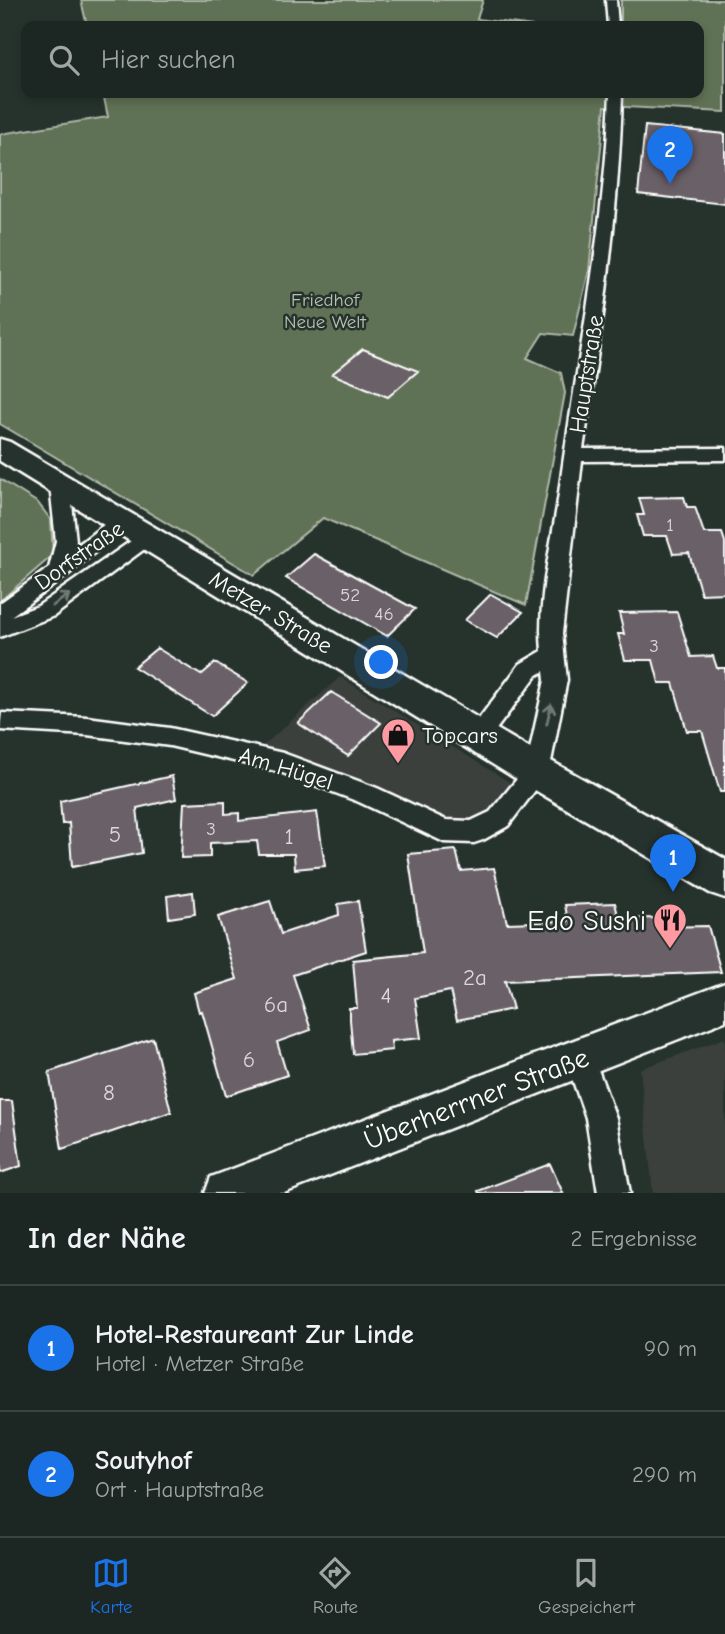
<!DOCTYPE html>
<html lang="de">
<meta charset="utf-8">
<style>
body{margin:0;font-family:"Comic Neue",sans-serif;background:#29322f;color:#f1f3f6}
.you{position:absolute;left:382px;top:663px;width:24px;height:24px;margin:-18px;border:5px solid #fff;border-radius:50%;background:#1a73e8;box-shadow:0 0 0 10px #1a73e833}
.badge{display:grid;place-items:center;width:46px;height:46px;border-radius:50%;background:#1a73e8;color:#fff;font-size:23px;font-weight:700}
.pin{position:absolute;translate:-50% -58px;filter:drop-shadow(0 2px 4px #0008)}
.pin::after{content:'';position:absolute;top:37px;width:24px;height:21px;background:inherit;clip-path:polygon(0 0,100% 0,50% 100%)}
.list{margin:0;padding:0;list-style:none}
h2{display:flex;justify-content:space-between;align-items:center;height:91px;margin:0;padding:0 28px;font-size:30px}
h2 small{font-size:23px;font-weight:400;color:#a0a5a5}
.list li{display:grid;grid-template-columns:46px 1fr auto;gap:21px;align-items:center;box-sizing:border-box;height:126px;padding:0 28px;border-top:2px solid #3a4340}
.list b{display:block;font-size:26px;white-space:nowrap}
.list p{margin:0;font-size:23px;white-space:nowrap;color:#a0a5a5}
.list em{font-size:23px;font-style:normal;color:#a0a5a5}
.icon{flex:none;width:38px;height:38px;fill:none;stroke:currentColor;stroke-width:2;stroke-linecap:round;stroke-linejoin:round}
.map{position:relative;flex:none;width:725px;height:1193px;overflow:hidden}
.search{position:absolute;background:#1c2622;box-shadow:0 4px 10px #0003;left:21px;right:21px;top:21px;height:77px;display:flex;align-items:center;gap:18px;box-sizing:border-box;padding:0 24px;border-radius:14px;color:#a0a5a5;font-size:26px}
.sheet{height:343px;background:#1c2622}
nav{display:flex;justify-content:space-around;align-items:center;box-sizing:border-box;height:98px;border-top:2px solid #3a4340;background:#1c2622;font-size:19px;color:#a0a5a5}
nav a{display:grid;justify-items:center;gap:4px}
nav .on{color:#1a73e8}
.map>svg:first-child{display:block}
</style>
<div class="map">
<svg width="725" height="1193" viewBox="0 0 725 1193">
<rect width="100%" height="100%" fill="#26332d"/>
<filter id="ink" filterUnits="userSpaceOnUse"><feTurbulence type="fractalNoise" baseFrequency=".0143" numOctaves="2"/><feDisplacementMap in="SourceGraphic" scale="14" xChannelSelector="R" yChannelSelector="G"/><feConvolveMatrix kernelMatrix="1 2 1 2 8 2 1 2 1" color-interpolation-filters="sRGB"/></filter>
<g filter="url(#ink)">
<path fill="#3b413e" d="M340,677l174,108 -19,26 -24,12h-27l-74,-36 -107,-41z
M725,1038v155h-72l-13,-124z"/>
<path fill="#607254" stroke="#b0b8aa" stroke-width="2" d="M81,0h402l-6,19 56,7h-446z
M621,0h104v112l-120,-6 -16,165 -16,65 -30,-3 -16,25 34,15 4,20 -39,212 -203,-87 -69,57 -254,-151v-290l108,-17 -5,-24h596v-67h-78z
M0,479l38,24 13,17 2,35 -53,46z"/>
<path fill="#6b6167" stroke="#fff" stroke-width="2" d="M645,126l80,8v70l-87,-10z
M363,349l55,22 -30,26 -56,-23z
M684,497l3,10h8l9,26h18l3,9v51l-24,1 -12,-41 -16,1 -6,-18h-24l-6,-21h7l-5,-17z
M314,554l33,18 68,37 -28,27 -101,-58z
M491,594l32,18 -26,26 -32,-18z
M677,612l14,45 22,-1 4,12h8v124h-5l-18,-61h-15l-14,-48h-14l-6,-23h-28l-7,-26h6l-5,-21z
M157,648l44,27 14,-12 33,20 -36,33 -78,-49z
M331,692l50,31 -33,33 -50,-33z
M172,776l4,23 -39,9 5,45 -70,14 -3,-44 -7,1 -2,-23z
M225,801v13l14,-1v8l78,-9 8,54 -30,3 -1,-15h-35l-2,-13 -47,2v14l-29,1 3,-55z
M456,850l5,21 33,-3 13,55 61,-2 -3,-16 50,-2 4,16 38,-1 3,9 48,-1 13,46 -216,9 8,28 -56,11 -7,-29 -35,7 6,40 -30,3 1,9 -39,4 -4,-46h8l-4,-48 70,-7 -15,-99z
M193,892l2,22 -26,4 -2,-22z
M270,901l11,33 58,-19 -1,-11 20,-3 8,50 -73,24 18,55 -34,12 10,33 -61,21 -24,-85 -3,1 -5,-19 43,-14 -19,-62z
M153,1038l18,74 -109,37 -13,-77z
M0,1101h12l9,65 -21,7z
M550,1164l13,29h-84l-1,-2z"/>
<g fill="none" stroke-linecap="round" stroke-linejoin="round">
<g stroke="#fff" stroke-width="5">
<path id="street" d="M606,0h10l2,26h-10z
M610,93h12c-3,119 -20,238 -39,356l142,-1v12l-143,1 -20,172 5,47 -18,92 -41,54 -25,14 -9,3 -30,-1 -85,-40 -79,-30 -110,-26 -83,-11 -87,-5 2,-17 85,4 83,11 113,25 94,35 69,32 25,1 19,-9 36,-44 19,-88 -1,-9 -8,5 -50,67 -8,2 -8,-2 -4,-7 54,-72 22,-13c-5,-52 10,-107 17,-158 18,-134 46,-265 51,-400z
M60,479l7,2 3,4 6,56 -2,7 40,-31h14l3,5 -66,55 -54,39 27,-10 103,-72h14l3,5 -104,77 -54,21v-34l49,-35 7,-27 -6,-56 3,-4z
M580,1044l10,4 26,70 14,75h-32l-12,-75 -21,-60 5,-10z"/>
</g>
<g stroke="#fff" stroke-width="5">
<path id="secondary" d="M725,983v38l-441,172h-79l6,-16 16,-6z"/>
</g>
<g stroke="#fff" stroke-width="5">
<path id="primary" d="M0,439l10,3 541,319 174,98v39l-15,-5 -187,-110 -523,-322z"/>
</g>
<use href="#street" fill="#26332d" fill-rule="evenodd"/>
<use href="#secondary" fill="#26332d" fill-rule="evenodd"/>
<use href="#primary" fill="#26332d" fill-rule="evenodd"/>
</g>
<defs><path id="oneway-shaft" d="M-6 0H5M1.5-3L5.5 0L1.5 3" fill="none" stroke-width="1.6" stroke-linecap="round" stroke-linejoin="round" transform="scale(1.75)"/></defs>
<g stroke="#727a76">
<use href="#oneway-shaft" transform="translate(61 600) rotate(-35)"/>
<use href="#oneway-shaft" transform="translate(549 714) rotate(-77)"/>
</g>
</g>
<defs>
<g id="shop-pin" transform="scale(1.75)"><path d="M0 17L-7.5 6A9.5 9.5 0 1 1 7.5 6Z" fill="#ff9aa2" stroke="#26332d"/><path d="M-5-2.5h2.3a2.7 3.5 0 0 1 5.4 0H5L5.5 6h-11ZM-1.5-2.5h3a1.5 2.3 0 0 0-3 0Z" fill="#111"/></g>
<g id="restaurant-pin" transform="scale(1.75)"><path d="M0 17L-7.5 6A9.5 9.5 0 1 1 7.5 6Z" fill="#ff9aa2" stroke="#26332d"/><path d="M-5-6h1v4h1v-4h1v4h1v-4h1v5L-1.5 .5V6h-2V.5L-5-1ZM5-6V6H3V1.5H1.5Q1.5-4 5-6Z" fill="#111"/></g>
</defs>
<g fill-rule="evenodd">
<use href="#shop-pin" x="398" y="735"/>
<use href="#restaurant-pin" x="670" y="920"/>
</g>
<g text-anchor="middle" stroke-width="5" stroke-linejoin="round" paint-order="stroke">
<g font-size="19" fill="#b7c0b2" stroke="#26332d">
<text x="325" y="306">Friedhof<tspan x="325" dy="22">Neue Welt</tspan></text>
</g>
<g font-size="19" fill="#dad8d9">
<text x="670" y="531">1</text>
<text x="350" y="601">52</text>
<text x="384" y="620">46</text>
<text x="654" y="652">3</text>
<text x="211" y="835">3</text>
</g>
<g font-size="23" fill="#fff" stroke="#26332d">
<text transform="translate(586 374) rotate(-81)" y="8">Hauptstraße</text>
<text transform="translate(79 555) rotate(-35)" y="8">Dorfstraße</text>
<text transform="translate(271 612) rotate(31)" y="8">Metzer Straße</text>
<text transform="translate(286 768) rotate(17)" y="8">Am Hügel</text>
</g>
<g font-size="23" fill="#fff" stroke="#26332d" text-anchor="start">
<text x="422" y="743">Topcars</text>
</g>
<g font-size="23" fill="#dad8d9">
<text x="115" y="842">5</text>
<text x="289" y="844">1</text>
<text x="475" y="985">2a</text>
<text x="386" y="1003">4</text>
<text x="276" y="1012">6a</text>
<text x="249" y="1067">6</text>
<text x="109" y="1100">8</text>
</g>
<g font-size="28" fill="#fff" stroke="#26332d" text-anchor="end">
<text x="646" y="930">Edo Sushi</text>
</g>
<g font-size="28" fill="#fff" stroke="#26332d">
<text transform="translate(476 1098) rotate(-21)" y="10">Überherrner Straße</text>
</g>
</g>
</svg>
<div class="you"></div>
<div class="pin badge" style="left:673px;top:892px">1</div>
<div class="pin badge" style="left:670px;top:184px">2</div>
<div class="search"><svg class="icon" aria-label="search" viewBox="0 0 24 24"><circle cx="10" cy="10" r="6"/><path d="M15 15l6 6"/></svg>Hier suchen</div>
</div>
<section class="sheet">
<h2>In der Nähe<small>2 Ergebnisse</small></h2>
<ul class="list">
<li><span class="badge">1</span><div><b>Hotel-Restaureant Zur Linde</b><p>Hotel · Metzer Straße</p></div><em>90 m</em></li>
<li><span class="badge">2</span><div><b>Soutyhof</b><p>Ort · Hauptstraße</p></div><em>290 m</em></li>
</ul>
</section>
<nav>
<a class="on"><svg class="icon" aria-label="map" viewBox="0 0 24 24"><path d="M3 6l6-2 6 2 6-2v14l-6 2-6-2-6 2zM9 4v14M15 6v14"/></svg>Karte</a>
<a><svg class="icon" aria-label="directions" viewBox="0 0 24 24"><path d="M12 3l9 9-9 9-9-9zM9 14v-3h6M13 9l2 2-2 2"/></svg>Route</a>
<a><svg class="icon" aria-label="saved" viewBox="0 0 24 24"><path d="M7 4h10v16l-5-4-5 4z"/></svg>Gespeichert</a>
</nav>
